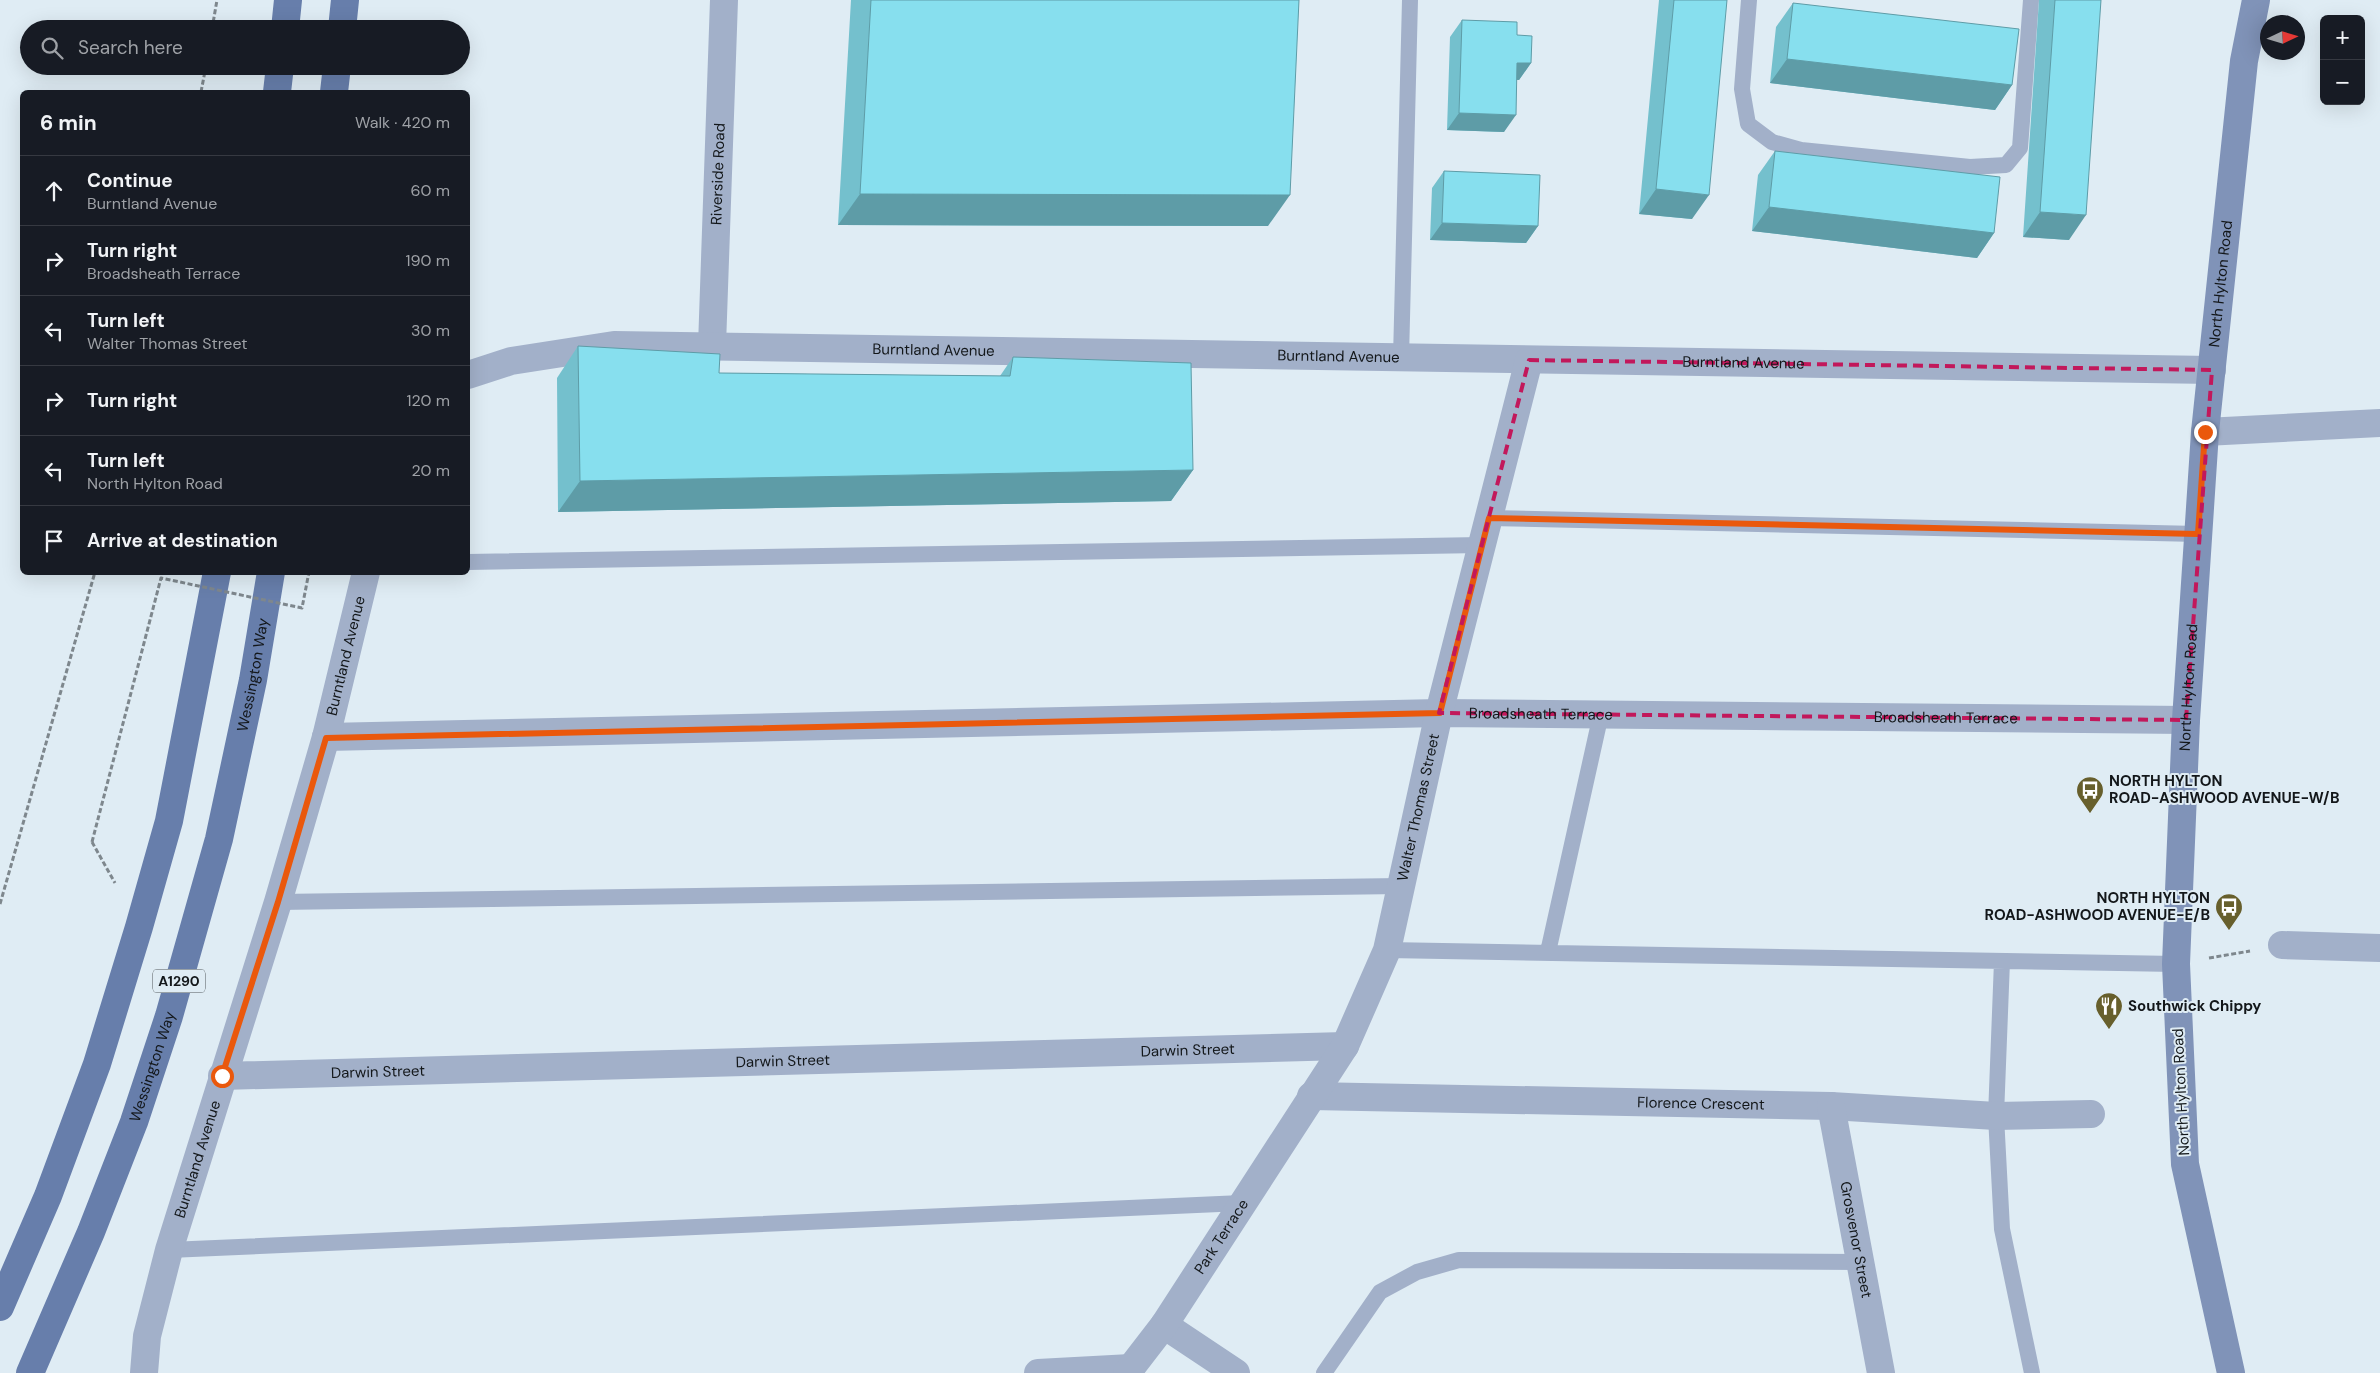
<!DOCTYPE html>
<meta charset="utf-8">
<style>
body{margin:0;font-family:"DM Sans",sans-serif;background:#242831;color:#f1f3f6}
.controls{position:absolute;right:15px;top:15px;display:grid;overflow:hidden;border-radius:8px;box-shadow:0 5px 20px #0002}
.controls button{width:45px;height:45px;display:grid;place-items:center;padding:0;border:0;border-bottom:1px solid #363941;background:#171b24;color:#f1f3f6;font:25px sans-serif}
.compass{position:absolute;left:2260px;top:15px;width:45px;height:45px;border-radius:50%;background:#171b24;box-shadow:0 5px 20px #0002;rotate:86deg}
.stop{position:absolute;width:15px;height:15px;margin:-11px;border:4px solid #ea580c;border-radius:50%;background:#fff}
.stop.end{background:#ea580c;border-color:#fff;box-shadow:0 1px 5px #0008}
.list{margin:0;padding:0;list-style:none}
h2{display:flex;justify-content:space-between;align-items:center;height:65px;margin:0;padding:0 20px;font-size:21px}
h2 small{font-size:16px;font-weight:400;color:#9ea1a6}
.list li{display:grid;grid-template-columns:32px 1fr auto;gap:15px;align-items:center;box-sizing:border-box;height:70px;padding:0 20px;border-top:1px solid #363941}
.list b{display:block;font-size:19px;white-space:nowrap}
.list p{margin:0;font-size:16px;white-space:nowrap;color:#9ea1a6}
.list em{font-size:16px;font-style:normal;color:#9ea1a6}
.icon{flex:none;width:28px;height:28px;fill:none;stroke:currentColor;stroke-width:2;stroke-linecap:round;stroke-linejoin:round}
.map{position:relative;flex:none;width:2380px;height:1373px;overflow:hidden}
.search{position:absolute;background:#171b24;box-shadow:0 5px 20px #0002;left:20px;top:20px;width:450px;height:55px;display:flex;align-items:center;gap:12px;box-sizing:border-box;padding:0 18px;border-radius:28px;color:#9ea1a6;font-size:19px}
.panel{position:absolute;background:#171b24;box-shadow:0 5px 20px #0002;left:20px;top:90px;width:450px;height:485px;border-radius:8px}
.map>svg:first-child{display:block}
</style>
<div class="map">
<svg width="2380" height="1373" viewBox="0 0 2380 1373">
<rect width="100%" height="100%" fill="#dfecf4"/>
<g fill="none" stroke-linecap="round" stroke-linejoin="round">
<path stroke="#7e878d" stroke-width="3" stroke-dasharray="5 2.5" stroke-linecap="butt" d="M212,29l5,-29
M201,92l5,-26
M92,842l23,41
M0,904l95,-332
M2209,958l41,-7"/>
<path stroke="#a2b0c9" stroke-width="16" d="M1749,0l-7,89 6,35 24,18 29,8 169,17 36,-2 14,-17 11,-148
M1401,358l9,-358
M1489,518l709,16
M468,562l1014,-17
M278,902l1123,-16
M1387,950l789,14
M1548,952l53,-238
M2002,961l-6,155 6,113 30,144
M169,1250l1073,-47
M1324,1373l56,-81 37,-20 42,-12 401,2"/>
<g stroke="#a2b0c9" stroke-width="28">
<path id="s1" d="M712,346l12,-346"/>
<path id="s2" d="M468,375l43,-14 103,-16 1598,25"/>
<path d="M2205,432l175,-9"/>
<path id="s3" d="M326,737l1113,-24 747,7"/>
<path d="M2282,945l98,3"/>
<path id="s4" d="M222,1076l1123,-30"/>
<path id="s5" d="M1311,1096l520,10 165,10 95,-2"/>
<path id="s6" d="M1831,1106l50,267"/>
<path d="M1164,1325l72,48"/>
<path id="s7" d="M144,1373l3,-37 22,-86 109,-348 48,-165 40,-165"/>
<path d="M1038,1373l93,-5"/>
<path id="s8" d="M1127,1373l37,-48 181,-279 42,-96 52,-237 90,-353"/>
</g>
<path stroke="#8093b8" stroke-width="28" id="s9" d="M2231,1373l-46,-209 -9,-200 10,-244 19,-288 39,-371 12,-61"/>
<g stroke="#677eab" stroke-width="28">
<path d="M285,29l3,-29"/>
<path d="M342,29l3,-29"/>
<path d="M277,92l3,-26"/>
<path d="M334,92l3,-26"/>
<path d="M0,1307l48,-111 49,-132 42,-137 30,-106 48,-249"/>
<path id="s10" d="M30,1373l61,-141 43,-110 35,-106 50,-177 34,-159 18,-108"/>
</g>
<path stroke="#7e878d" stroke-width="3" stroke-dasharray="5 2.5" stroke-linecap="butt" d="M92,842l69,-264 141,30 7,-36"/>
</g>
<path fill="#74c0cd" d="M851,0h448l-31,226 -430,-1z
M1659,0h68l-35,219 -53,-5z
M2039,0h62l-32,240 -46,-3z
M1793,3l219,82 -17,25 -225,-27 6,-56z
M1462,20l55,15 14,28 -12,17h-2l-13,52 -57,-2 3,-93z
M1775,151l219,82 -17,25 -225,-27 6,-56z
M1444,171l94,55 -12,17 -96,-3 2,-52z
M578,346l141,27 281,3 13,-19 180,113 -22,31 -613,11 -1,-134z"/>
<path fill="#5e9ca7" d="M1787,59l225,26 -17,25 -225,-27z
M1517,63h14l-12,17 -13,-1z
M1459,113l57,2 -12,17 -57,-2z
M1656,189l53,6 -17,24 -53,-5z
M860,194l430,1 -22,31 -430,-1z
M1769,207l225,26 -17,25 -225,-27z
M2040,212l46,3 -17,25 -46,-3z
M1442,223l96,3 -12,17 -96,-3z
M1193,470l-22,31 -613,11 22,-31z"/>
<path fill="#87dfee" stroke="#5e9ca7" d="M871,0h428l-9,195 -430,-1z
M1674,0h53l-18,195 -53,-6z
M2055,0h46l-15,215 -46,-3z
M1793,3l226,26 -7,56 -225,-26z
M1462,20l55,2v13l15,1 -1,27h-14l-1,52 -57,-2z
M1775,151l225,26 -6,56 -225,-26z
M1444,171l96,4 -2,51 -96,-3z
M578,346l142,8 -1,19 291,3 3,-19 178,6 2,107 -613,11z"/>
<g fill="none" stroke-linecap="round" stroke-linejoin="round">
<path stroke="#ea580c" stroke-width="6" d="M222,1076l56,-174 48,-164 1114,-25 49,-195 709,16 7,-102"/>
</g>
<path fill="none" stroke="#c2185b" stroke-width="4" stroke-dasharray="10 6" stroke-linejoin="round" d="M1529,360l683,10 -26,350 -747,-7z"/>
<defs>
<g id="bus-pin" transform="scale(1.4375)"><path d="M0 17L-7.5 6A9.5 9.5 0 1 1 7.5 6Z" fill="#675f2c" stroke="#dfecf4"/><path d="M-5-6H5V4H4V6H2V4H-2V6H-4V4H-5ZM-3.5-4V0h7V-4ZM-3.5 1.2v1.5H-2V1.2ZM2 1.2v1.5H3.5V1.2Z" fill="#fff"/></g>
<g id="restaurant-pin" transform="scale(1.4375)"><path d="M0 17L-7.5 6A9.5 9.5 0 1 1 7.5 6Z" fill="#675f2c" stroke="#dfecf4"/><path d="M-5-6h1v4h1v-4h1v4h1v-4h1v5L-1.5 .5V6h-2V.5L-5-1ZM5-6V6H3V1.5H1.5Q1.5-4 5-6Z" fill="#fff"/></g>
</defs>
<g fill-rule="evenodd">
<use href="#bus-pin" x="2090" y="790"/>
<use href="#bus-pin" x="2229" y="907"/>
<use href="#restaurant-pin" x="2109" y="1006"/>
</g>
<g text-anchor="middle" stroke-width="4" stroke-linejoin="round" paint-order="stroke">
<rect fill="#dfecf4" stroke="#50575b" stroke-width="1" x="153" y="969.5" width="52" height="23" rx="4"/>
<g font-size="14" font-weight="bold" fill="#13171a">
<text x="179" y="986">A1290</text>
</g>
<g font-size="15" fill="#13171a" stroke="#dfecf4">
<text dy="5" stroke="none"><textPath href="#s1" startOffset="172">Riverside Road</textPath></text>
<text dy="5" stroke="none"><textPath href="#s9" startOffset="1096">North Hylton Road</textPath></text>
<text dy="5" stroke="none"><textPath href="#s2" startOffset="469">Burntland Avenue</textPath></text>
<text dy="5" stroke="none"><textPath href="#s2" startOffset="874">Burntland Avenue</textPath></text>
<text dy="5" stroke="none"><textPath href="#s2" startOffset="1279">Burntland Avenue</textPath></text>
<text dy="5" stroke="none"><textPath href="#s7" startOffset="746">Burntland Avenue</textPath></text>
<text dy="5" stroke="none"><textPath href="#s10" startOffset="735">Wessington Way</textPath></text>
<text dy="5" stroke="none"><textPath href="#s9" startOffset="691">North Hylton Road</textPath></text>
<text dy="5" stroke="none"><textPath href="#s3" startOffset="1215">Broadsheath Terrace</textPath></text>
<text dy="5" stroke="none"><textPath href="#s3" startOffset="1620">Broadsheath Terrace</textPath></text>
<text dy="5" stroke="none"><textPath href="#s8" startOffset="644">Walter Thomas Street</textPath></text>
<text dy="5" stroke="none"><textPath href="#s4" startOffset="966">Darwin Street</textPath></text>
<text dy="5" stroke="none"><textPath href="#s4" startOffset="561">Darwin Street</textPath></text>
<text dy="5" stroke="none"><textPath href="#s10" startOffset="330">Wessington Way</textPath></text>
<text dy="5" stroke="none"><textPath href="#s4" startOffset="156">Darwin Street</textPath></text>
<text transform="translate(2181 1092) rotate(-93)" y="5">North Hylton Road</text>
<text dy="5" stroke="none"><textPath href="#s5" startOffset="390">Florence Crescent</textPath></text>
<text dy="5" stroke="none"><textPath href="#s7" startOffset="221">Burntland Avenue</textPath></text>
<text dy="5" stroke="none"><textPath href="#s8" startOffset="166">Park Terrace</textPath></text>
<text dy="5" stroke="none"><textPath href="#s6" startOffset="136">Grosvenor Street</textPath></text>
</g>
<g font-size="15" font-weight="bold" fill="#13171a" stroke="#dfecf4" text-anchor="start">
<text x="2109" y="786">NORTH HYLTON<tspan x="2109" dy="17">ROAD-ASHWOOD AVENUE-W/B</tspan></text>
<text x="2210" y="903" text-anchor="end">NORTH HYLTON<tspan x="2210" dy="17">ROAD-ASHWOOD AVENUE-E/B</tspan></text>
<text x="2128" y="1011">Southwick Chippy</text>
</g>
</g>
</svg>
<div class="controls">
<button>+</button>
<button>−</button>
</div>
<svg class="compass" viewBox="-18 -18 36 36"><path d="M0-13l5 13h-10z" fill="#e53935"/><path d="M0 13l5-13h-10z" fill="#9ea1a6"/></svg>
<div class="stop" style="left:222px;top:1076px"></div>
<div class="stop end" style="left:2205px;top:432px"></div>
<div class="search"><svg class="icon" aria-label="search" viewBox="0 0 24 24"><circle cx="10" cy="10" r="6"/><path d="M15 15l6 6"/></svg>Search here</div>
<section class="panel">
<h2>6 min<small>Walk · 420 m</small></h2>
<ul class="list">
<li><svg class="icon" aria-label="ahead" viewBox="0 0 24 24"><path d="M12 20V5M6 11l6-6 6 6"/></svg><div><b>Continue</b><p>Burntland Avenue</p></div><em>60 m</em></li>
<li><svg class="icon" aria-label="right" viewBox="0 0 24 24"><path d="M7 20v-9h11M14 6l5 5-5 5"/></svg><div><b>Turn right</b><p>Broadsheath Terrace</p></div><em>190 m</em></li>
<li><svg class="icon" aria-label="left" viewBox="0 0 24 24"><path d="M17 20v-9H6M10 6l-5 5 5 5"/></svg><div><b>Turn left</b><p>Walter Thomas Street</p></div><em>30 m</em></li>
<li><svg class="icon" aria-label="right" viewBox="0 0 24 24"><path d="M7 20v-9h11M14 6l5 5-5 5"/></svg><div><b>Turn right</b></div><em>120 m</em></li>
<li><svg class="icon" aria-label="left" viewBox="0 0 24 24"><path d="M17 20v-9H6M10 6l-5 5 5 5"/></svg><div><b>Turn left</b><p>North Hylton Road</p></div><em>20 m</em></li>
<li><svg class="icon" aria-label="arrive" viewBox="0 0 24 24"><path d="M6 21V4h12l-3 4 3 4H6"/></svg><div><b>Arrive at destination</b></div></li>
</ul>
</section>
</div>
